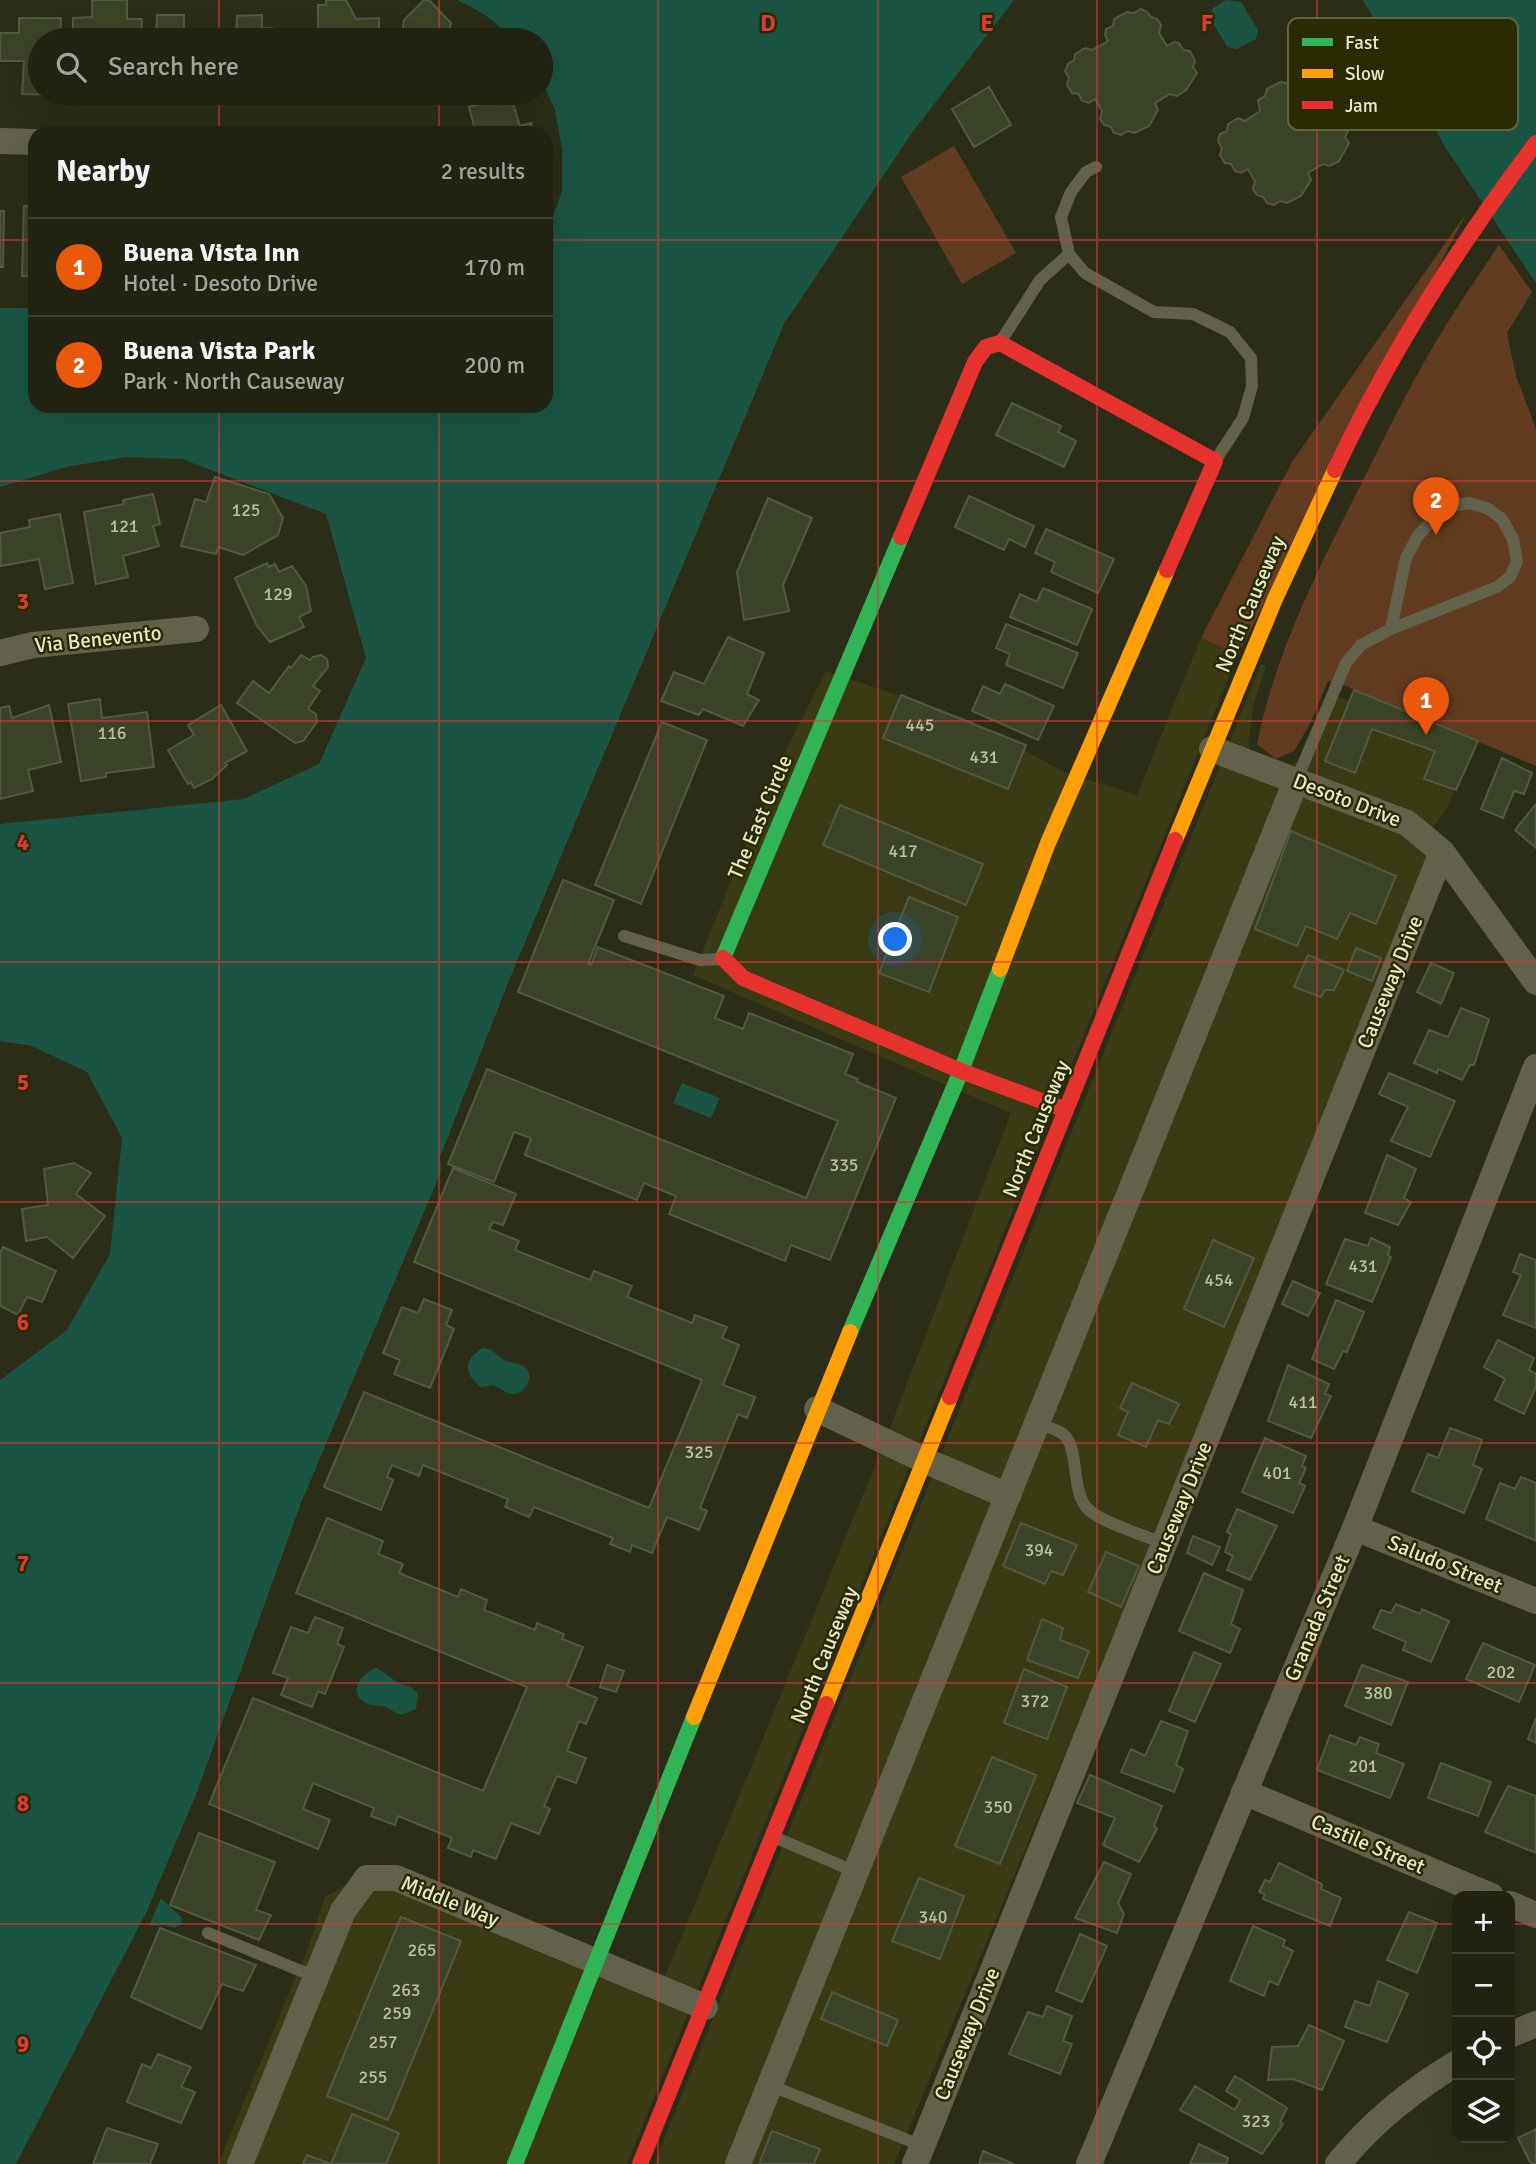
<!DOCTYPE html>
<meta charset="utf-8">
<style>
body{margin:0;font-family:Signika,sans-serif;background:#292a1b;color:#f1f3f6}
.controls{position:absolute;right:21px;bottom:21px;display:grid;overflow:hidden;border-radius:14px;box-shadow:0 7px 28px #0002}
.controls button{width:63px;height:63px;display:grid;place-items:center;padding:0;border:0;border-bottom:2px solid #3e3f32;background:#212212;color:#f1f3f6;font:35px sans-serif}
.you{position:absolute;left:896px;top:940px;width:24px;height:24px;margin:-18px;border:5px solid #fff;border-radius:50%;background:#1a73e8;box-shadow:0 0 0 10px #1a73e833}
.badge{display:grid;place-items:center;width:46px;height:46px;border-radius:50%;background:#ea580c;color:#fff;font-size:23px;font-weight:700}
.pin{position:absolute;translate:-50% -58px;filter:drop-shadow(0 2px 4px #0008)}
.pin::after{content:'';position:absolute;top:37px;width:24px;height:21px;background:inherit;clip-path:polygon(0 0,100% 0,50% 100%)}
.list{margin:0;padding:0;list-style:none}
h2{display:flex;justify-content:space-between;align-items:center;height:91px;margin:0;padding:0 28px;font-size:30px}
h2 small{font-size:23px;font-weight:400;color:#a2a49f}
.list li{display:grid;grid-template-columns:46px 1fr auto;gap:21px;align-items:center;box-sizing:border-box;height:98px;padding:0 28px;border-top:2px solid #3e3f32}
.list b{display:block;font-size:26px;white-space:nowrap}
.list p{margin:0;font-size:23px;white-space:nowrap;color:#a2a49f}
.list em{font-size:23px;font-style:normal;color:#a2a49f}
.icon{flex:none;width:38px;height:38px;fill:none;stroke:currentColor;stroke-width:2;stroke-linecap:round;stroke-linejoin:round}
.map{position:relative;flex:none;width:1536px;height:2164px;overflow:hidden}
.search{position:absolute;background:#212212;box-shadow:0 7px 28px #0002;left:28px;top:28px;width:525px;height:77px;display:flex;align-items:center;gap:18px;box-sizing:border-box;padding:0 24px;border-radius:38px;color:#a2a49f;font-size:26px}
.panel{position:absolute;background:#212212;box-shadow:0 7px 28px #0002;left:28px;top:126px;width:525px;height:287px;border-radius:21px}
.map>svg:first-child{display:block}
</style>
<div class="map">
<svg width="1536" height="2164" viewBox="0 0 1536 2164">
<rect width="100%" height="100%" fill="#2c2d18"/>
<path fill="#3a3b14" d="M1201,638l37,16 -611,1510h-409l91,-219 16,-48 49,-28 281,132 228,-555 128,-333 -318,-138 83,-205 50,-99 136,46 102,55 73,23z
M1261,664l5,3 -12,36 -6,41 4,9 29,16 18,-8 34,-67 136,56 -22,58 -23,32 6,14 -246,614 -290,696h-240z"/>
<path fill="#623c20" d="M954,146l62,107 -54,31 -61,-107z
M1467,212l-229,442 -37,-16 91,-176z
M1499,245l33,47 -25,41 9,43 20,53v337l-197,-83 -11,-2 -18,43 -16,27 -18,8 -19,-15c16,-82 54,-161 92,-236 31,-61 61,-125 97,-183 17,-27 35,-53 53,-80z"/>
<path fill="#1a5443" d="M457,0h557l-102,133 -128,191 -276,659 -68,174 1,15 -140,331 -104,289 -50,119 -131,253h-16v-784l67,-50 43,-76 12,-116 -35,-66 -55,-26 -32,-5v-217l244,-25 75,-35 47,-106 -40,-144 -144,-55 -56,-2 -60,10 -66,20v-179h35v98h511v-170l16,-45v-42l-7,-39 -14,-30v-40h-29c-15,-19 -33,-30 -55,-40z
M1226,0l15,2 17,28 -2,9 -19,10 -10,-2 -18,-31 4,-8z
M1363,0h173v283l-92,-138z
M682,1083l38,15 -9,20 -38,-15z
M483,1348c14,2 13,9 24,13 5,2 11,2 16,5 15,10 0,33 -15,27 -5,-2 -10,-6 -15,-8l-12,2c-18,-13 -17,-29 2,-39z
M376,1668c9,4 13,9 21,14 8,4 15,3 21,12l-2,15 -15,6c-6,-2 -9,-5 -15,-8 -7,-3 -16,0 -22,-5 -17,-12 -1,-29 12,-34z
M161,1898l20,19 1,7 -8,4 -9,-3 -16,1z"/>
<path fill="#3b4328" stroke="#535943" stroke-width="2" d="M92,0h35v19h15l-1,21h-68v-22l19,-1z
M326,0h20l10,19 23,-1v22h-61v-35h8z
M424,0h5l22,23 -1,5 11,12h-49l-5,-4 1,-3 -5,-5 1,-8z
M1141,9l6,3 4,5 6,2 4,6 -2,8 8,13 7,-4 5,1 4,7 7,1 5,10 -2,6 4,6 -11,17 -9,6 -7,-2 -15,9 3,7 -9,16 -15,7 -6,-2 -7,4 -7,-2 -3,-6 -7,-2 -4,-6 2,-8 -7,-12 -6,4 -7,-2 -3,-7 -7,-1 -5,-8 2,-7 -4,-7 3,-7 6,-4 1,-6 10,-6 7,2 16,-9 -3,-6 1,-6 7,-3 1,-7 13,-7 7,1z
M157,15h27v25h-28z
M262,15v13l17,1 9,8h15v3h-67l1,-24z
M19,18h42l-1,22h-20v53h17v2l-35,-1 2,-33h-24v-28h19z
M1293,79l7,3 3,6 7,1 4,6 -2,8 8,13 7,-4 5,1 4,7 7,1 5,10 -3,6 4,6 -10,18 -9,5 -7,-2 -15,9 3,7 -10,16 -14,7 -7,-2 -6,4 -7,-2 -4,-6 -6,-2 -4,-6 2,-8 -7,-12 -7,4 -6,-2 -4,-7 -6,-1 -5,-8 2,-7 -4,-7 2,-7 7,-3 1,-7 10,-6 7,3 15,-10 -2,-11 7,-4 2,-7 13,-7 6,1z
M989,87l22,38 -37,22 -22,-38z
M194,93h28v6l-23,1v-7z
M511,97l9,29 11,-3 2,10h-57l-7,-26z
M24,206h11v70h-13z
M0,211h4l-1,56h-3z
M1012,403l49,23 -3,6 18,9 -12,26 -68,-32z
M215,477l54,17 14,24 -5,17 -35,20 -25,-8 -2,7 -35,-8 14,-47 11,3z
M153,494l7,30 -7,2 6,20 -36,10 5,21 -32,7 -12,-72 40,-8 -1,-4z
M969,496l65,30 -9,21 -16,-8 -5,11 -49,-23z
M768,498l44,20 -29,67 6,26 -45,9 -7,-48z
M60,514l13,69 -28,6 -6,-30 -38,7 -1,-33 30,-6 -1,-7z
M1046,529l68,30 -16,34 -47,-21 4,-10 -20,-9z
M267,563l2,4 6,-3 4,8 13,-6 14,20 5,25 -12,6 5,10 -34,15 -13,-16 -22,-48z
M1043,588l49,21 -15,36 -67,-28 10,-23 17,8z
M1006,624l72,29 -15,35 -57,-23 4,-11 -14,-6z
M728,637l36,16 -17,41 12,6 -16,26 -40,-17 -4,6 -38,-14 13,-29 30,12z
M301,655l9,5 3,-3 8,-2 6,4 1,8 -15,19 7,5 -12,18 8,5 1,8 -14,19 -8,2 -58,-40 16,-22 16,12 20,-27 2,2z
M1005,684l49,22 -16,34 -66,-29 11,-25 17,8z
M1354,690l124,51 -22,49 -32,-11 11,-28 -63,-22 -17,44 -30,-12z
M901,695l125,50 -18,44 -125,-51z
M100,699l2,19 45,-6 7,55 -48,6v4l-25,4 -13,-77z
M49,705l12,57 -33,8 5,21 -33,8v-91l9,-2 3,12z
M221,705l26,46 -22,12 2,2 -15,14 -18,9 -3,-6 -3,2 -20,-34 26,-15 -6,-10z
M662,722l45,18 -66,164 -46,-19z
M1502,758l30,15 -8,21 -10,-3 -11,27 -22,-9z
M1536,804v44l-21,-18z
M840,805l143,59 -17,41 -143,-60z
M1291,831l105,45 -20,48 -26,-11 -13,26 -31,-13 -9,20 -42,-17z
M563,880l51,20 -26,64 3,1 7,-18 126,49 -9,22 28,11 6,-16 104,41 -8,20 13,5 -1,3 39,16 -66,162 -39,-15 -6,16 -116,-47 7,-18 -32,-13 -7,17 -112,-45 6,-17 -17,-6 -20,50 -46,-18 39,-95 319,129 32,-77 -320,-129z
M909,897l49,20 -29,75 -50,-19z
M1356,948l25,10 -9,23 -25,-10z
M1308,955l36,15 -10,20h-9l-4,7 -27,-10z
M1431,963l23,10 -13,31 -24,-12z
M1461,1008l28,11 -15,46h-4l-8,15 -24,-11 -1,4 -23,-10 15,-33 19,7z
M1389,1073l66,28 -25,56 -39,-16 17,-34 -29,-13z
M1387,1155l29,14 -12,29 7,4 -13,23 -33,-12z
M74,1163l17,10 -15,21 29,22 -32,42 -26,-21 -21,4 -4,-32 26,-4 -4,-36z
M453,1168l63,26 -13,31 -10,-3 -4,7 30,12 -4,9 75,30 4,-9 38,15 -5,11 65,26 3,-8 32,12 -5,11 17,7 -16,40 32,12 -8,21 -9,-4 -38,94 7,3 -8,19 -32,-13 -15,36 -20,-8 -2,7 -20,-8 3,-6 -79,-31 -5,10 -24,-10 3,-8 -85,-34 -4,11 -27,-11 -5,12 6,3 -12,30 -57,-23 40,-95 285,116 53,-128 -288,-118z
M1371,1238l19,9 -2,8 3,2 -19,45 -46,-18 19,-45 23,7z
M1213,1240l41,18 -30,69 -40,-18z
M3,1247l53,24 -14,31 -15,-5 -9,18 -18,-9v-53z
M1520,1254l16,6v68l-33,-13 18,-40 -8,-3z
M1293,1281l27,12 -12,23 -26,-12z
M424,1299l28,11 -6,15 8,4 -24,59 -36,-14 6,-14 -17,-7 19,-46 16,6z
M1336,1300l28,12 -17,40 -4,-1 -9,18 -22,-10z
M1498,1340l36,18 -5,12 7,4v13l-12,27 -29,-14 10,-21 -21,-12z
M1288,1365l41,19 -4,10 6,2 -20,42 -43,-17z
M1132,1383l47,21 -10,20 -11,-4 -12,27 -28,-12 10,-23 -8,-4z
M1450,1428l32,12 -9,25 9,4 -18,44 -52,-22 16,-37 10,4z
M1265,1438l41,18 -4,10 4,2 -7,15 6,3 -12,27 -51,-21z
M1521,1477l15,6v58l-50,-22 14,-36 15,6z
M1237,1509l40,17 -27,54 -23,-10 6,-14 -8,-4 6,-18 -4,-2z
M327,1518l56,23 -5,13 25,10 -4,9 59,24 3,-8 26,11 -3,10 51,20 2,-7 27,11 -2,5 21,8 -16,39 30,12 -11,26 -7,-3 -12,30 19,7 -10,25 -19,-7 -13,30 6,3 -11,25 -28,-11 -15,36 -23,-9 -2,7 -23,-9 4,-10 -54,-22 -3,9 -24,-9 3,-8 -61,-25 -10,26 27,11 -12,29 -109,-45 44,-106 230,93 44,-104 -231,-94z
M1021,1523l56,22 -14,30 -12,-4 -6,13 -42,-18z
M1193,1536l27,11 -8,18 -25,-12z
M1106,1552l33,14 -18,41 -33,-15z
M1204,1573l39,17 -12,34 9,5 -10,24 -51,-22z
M1396,1604l24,10 2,-5 27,12 -18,41 -28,-12 3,-8 -33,-14 8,-18 10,3z
M315,1617l28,11 -6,16 7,3 -19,47 -7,-3 -6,16 -31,-12 7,-17 -15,-5 18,-46 17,6z
M1042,1619l21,9 -3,12 29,11 -11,27 -51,-18z
M1483,1643l52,22 -16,37 -53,-23z
M1194,1652l27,12 -26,58 -26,-11z
M607,1665l17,6 -8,21 -16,-5z
M1362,1665l46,17 -17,43 -46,-19z
M1024,1669l43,18 -20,52 -43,-16z
M1536,1718v25l-8,-4z
M1161,1721l27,10 -12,34 7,4 -9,23 -53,-20 10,-23 14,7z
M1330,1735l26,10 4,-8 19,7 -3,9 28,11 -14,34 -73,-28z
M992,1757l44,18 -36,89 -45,-18z
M1441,1763l50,19 -13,34 -50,-18z
M1090,1775l72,31 -8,20 3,3 -18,33 -36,-17 12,-27 -38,-15z
M1508,1786l28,10v57l-51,-21z
M199,1833l76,29 -19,48 15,5 -12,25 -89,-35z
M1104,1862l27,12 -13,29 6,11 -7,19 -42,-15z
M1279,1863l43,21 -1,5 20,9 -11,28 -67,-27 2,-5 -6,-2 6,-12 5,2z
M919,1878l45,18 -24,63 -48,-18z
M1409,1912l28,11 -20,50 -30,-13z
M401,1917l60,24 -73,179 -61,-24z
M1253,1926l32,14 -2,6 10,5 -15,34 -9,-4 -5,15 -34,-15z
M160,1928l96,37 -13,26 -21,-7 -21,45 -70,-32z
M1080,1934l27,12 -25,56 -26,-11z
M1378,1981l30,13 -21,48 -42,-15 10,-26 15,5z
M832,1992l66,28 -11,26 -66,-27z
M1047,2006l25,10 -9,25 9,3 -12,30 -51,-20 19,-42 15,5z
M1309,2025l35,16 -22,49 -29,-11 -25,1 4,-33 26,-1z
M158,2054l33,13 -10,20 14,5 -14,31 -54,-21 15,-38 9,4z
M1235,2076l52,32 -7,14 3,2 -21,30 -82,-44 15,-24 40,24 5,-10 -14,-9z
M352,2114l47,19 -13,31h-55z
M107,2128l51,16 -8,20h-57z
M1536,2129v35h-2l-4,-2 -12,-24z
M772,2131l48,18 -6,15h-55z
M1199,2144l29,14 -2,6h-36z
M983,2151l31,13h-35z
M307,2155l24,9h-28z"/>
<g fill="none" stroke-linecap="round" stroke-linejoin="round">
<path stroke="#61614c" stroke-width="12" d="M1096,167l-10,5 -15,20 -10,25 8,37 16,19 69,39 39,2 37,18 21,26 1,28 -9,32 -26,40
M1001,341l39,-61 29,-26
M1296,781l50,-118 15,-18 30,-16 106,-42 13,-10 7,-15 -4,-23 -11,-20 -15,-11 -18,-5 -18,3 -19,14 -15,17 -11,21 -15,71
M624,936l76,24 19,-1
M1037,1423c9,4 24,7 29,14 13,16 5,57 23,73 14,13 57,26 76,34
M774,1837l82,35
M208,1933l108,44
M769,2085l154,61"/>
<path stroke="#61614c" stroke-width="26" d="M0,141l35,1
M0,653l33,-8 163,-16
M1212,749l195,74 35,29 94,130
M817,1409l109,52 82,35
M1355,1528l181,73
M1244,1792l247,104
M1510,1904l26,11
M1510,2035l26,-11
M240,2164l103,-253 24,-33h29l309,129
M738,2164l558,-1383
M915,2164l527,-1312
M1089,2164l266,-636 181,-461
M1338,2164c33,-41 74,-74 119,-101"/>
<path stroke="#30b455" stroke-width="16" d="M723,958l178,-421
M850,1332l111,-261 39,-102
M515,2164l179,-447"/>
<path stroke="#ff9f0a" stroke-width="16" d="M1175,840l100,-241 60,-129
M1000,969l48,-126 119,-273
M826,1704l124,-307
M694,1717l156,-385"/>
<path stroke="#e5322d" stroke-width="16" d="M1335,470c55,-117 123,-224 201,-327
M901,537l74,-175 11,-15 14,-4 215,118 -48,109
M723,958l20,20 218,93 105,39
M950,1397l225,-557
M640,2164l186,-460"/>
</g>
<path fill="none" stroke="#d83b38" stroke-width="2" stroke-opacity="0.55" d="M219,0v40M439,0v40M658,0v2164M878,0v2164M1097,0v2164M1317,0v2164M219,93v40M439,93v40M0,240h35M546,240h990M219,406v1758M439,406v1758M0,481h1536M0,721h1536M0,962h1536M0,1202h1536M0,1443h1536M0,1683h1536M0,1924h1457M1510,1924h26"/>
<g text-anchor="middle" stroke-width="5" stroke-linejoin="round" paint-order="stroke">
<g font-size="18" fill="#bbc09e">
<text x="246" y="516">125</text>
<text x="124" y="532">121</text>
<text x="278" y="600">129</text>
<text x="920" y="731">445</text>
<text x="112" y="739">116</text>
<text x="984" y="763">431</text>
<text x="903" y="857">417</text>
<text x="844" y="1171">335</text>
<text x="1363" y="1272">431</text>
<text x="1219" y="1286">454</text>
<text x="1303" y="1408">411</text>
<text x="699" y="1458">325</text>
<text x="1277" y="1479">401</text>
<text x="1039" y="1556">394</text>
<text x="1501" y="1678">202</text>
<text x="1378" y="1699">380</text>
<text x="1035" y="1707">372</text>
<text x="1363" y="1772">201</text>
<text x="998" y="1813">350</text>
<text x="933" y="1923">340</text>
<text x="422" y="1956">265</text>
<text x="406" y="1996">263</text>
<text x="397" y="2019">259</text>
<text x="383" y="2048">257</text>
<text x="373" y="2083">255</text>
<text x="1256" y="2127">323</text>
</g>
<g font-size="21" fill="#e6e9c6" stroke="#2a2b05">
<text transform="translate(1250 604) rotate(-67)" y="7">North Causeway</text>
<text transform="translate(98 639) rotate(-6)" y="7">Via Benevento</text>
<text transform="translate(1347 800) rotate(21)" y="7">Desoto Drive</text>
<text transform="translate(760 817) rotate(-67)" y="7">The East Circle</text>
<text transform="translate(1390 982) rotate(-68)" y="7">Causeway Drive</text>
<text transform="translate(1036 1129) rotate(-68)" y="7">North Causeway</text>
<text transform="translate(1179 1508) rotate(-68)" y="7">Causeway Drive</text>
<text transform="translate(1445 1564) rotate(22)" y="7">Saludo Street</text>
<text transform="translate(1317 1618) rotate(-67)" y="7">Granada Street</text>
<text transform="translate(824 1655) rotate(-68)" y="7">North Causeway</text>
<text transform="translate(1368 1844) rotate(23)" y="7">Castile Street</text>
<text transform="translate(450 1901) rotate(22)" y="7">Middle Way</text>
<text transform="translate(967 2034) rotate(-68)" y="7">Causeway Drive</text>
</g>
</g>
<rect x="1288" y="18" width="230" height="112" rx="10" fill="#2a2b05" stroke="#62643f" stroke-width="2"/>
<rect x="1302" y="38" width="31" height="8" fill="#30b455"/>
<rect x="1302" y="69" width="31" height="9" fill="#ff9f0a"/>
<rect x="1302" y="101" width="31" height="8" fill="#e5322d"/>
<g font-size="19" fill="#e6e9c6">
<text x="1345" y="49">Fast</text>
<text x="1345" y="80">Slow</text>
<text x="1345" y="112">Jam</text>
</g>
<g font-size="23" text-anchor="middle" font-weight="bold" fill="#d83b38" stroke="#2a2b05" stroke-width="5" stroke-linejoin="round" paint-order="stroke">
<text x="768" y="31">D</text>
<text x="987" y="31">E</text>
<text x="1207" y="31">F</text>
<text x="23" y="609">3</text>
<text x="23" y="850">4</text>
<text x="23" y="1090">5</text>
<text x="23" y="1330">6</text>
<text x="23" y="1571">7</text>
<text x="23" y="1811">8</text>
<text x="23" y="2052">9</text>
</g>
</svg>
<div class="controls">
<button>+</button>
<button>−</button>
<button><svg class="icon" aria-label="locate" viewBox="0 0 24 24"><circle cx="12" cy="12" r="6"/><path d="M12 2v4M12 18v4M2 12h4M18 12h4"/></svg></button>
<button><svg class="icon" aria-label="layers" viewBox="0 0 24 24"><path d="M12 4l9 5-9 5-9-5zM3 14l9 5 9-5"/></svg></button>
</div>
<div class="you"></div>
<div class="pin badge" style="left:1426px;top:735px">1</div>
<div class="pin badge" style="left:1436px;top:535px">2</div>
<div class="search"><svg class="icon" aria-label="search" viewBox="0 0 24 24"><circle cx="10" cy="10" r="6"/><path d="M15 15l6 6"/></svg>Search here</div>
<section class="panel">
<h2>Nearby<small>2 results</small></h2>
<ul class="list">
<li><span class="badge">1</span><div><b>Buena Vista Inn</b><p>Hotel · Desoto Drive</p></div><em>170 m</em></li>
<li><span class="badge">2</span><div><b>Buena Vista Park</b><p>Park · North Causeway</p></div><em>200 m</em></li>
</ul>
</section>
</div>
